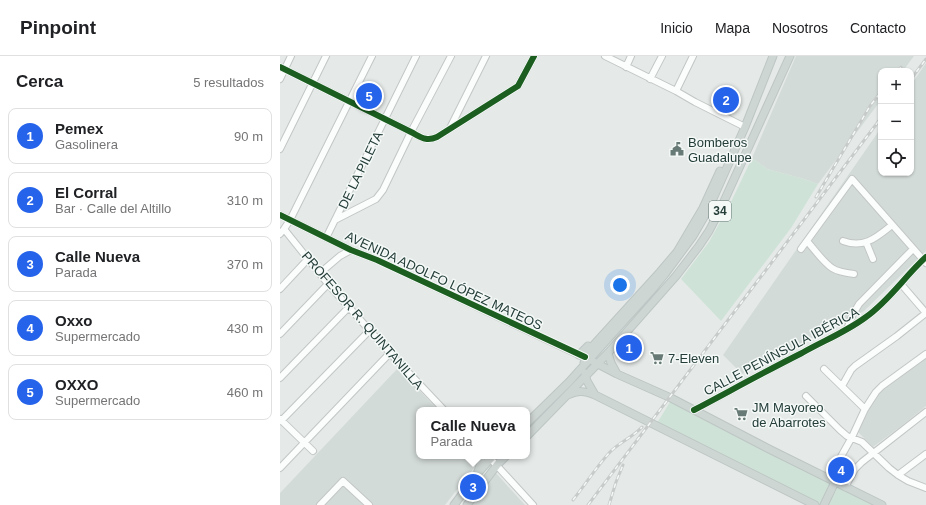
<!DOCTYPE html>
<html lang="es">
<meta charset="utf-8">
<style>
body{margin:0;font-family:Arial,sans-serif;background:#f2f2f2;color:#202124}
.controls{position:absolute;right:12px;top:12px;display:grid;overflow:hidden;border-radius:8px;box-shadow:0 1px 3px #0004}
.controls button{width:36px;height:36px;display:grid;place-items:center;padding:0;border:0;border-bottom:1px solid #e0e0e0;background:#fff;color:#202124;font:20px sans-serif}
.you{position:absolute;left:340px;top:229px;width:14px;height:14px;margin:-10px;border:3px solid #fff;border-radius:50%;background:#1a73e8;box-shadow:0 0 0 6px #1a73e833}
.badge{display:grid;place-items:center;width:26px;height:26px;border-radius:50%;background:#2563eb;color:#fff;font-size:13px;font-weight:700}
.pin{position:absolute;translate:-50% -50%;border:2px solid #fff;box-shadow:0 1px 4px #0006}
.popup{position:absolute;left:136px;top:351px;width:114px;height:52px;box-sizing:border-box;display:grid;place-content:center;border-radius:8px;background:#fff;filter:drop-shadow(0 1px 3px #0005);font-size:13px;white-space:nowrap;color:#757577}
.popup b{font-size:15px;color:#202124}
.popup::after{content:'';position:absolute;left:50%;top:100%;margin-left:-8px;border:8px solid transparent;border-top-color:#fff}
.list{margin:0;padding:0;list-style:none}
h2{display:flex;justify-content:space-between;align-items:center;height:52px;margin:0;padding:0 16px;font-size:17px}
h2 small{font-size:13px;font-weight:400;color:#757577}
.list li{display:grid;grid-template-columns:26px 1fr auto;gap:12px;align-items:center;box-sizing:border-box;height:56px;margin:0 8px 8px;padding:0 8px;border:1px solid #e0e0e0;border-radius:8px}
.list b{display:block;font-size:15px;white-space:nowrap}
.list p{margin:0;font-size:13px;white-space:nowrap;color:#757577}
.list em{font-size:13px;font-style:normal;color:#757577}
.icon{flex:none;width:22px;height:22px;fill:none;stroke:currentColor;stroke-width:2;stroke-linecap:round;stroke-linejoin:round}
.map{position:relative;flex:none;width:646px;height:449px;overflow:hidden}
header{display:flex;align-items:center;gap:24px;box-sizing:border-box;height:56px;padding:0 20px;background:#fff;border-bottom:1px solid #e0e0e0}
header strong{font-size:19px}
nav{display:flex;gap:22px;margin-inline-start:auto;font-size:14px}
main{display:flex}
aside{flex:1;background:#fff}
.map>svg:first-child{display:block}
</style>
<header>
<strong>Pinpoint</strong>
<nav><a>Inicio</a><a>Mapa</a><a>Nosotros</a><a>Contacto</a></nav>
</header>
<main>
<aside>
<h2>Cerca<small>5 resultados</small></h2>
<ul class="list">
<li><span class="badge">1</span><div><b>Pemex</b><p>Gasolinera</p></div><em>90 m</em></li>
<li><span class="badge">2</span><div><b>El Corral</b><p>Bar · Calle del Altillo</p></div><em>310 m</em></li>
<li><span class="badge">3</span><div><b>Calle Nueva</b><p>Parada</p></div><em>370 m</em></li>
<li><span class="badge">4</span><div><b>Oxxo</b><p>Supermercado</p></div><em>430 m</em></li>
<li><span class="badge">5</span><div><b>OXXO</b><p>Supermercado</p></div><em>460 m</em></li>
</ul>
</aside>
<div class="map">
<svg width="646" height="449" viewBox="0 0 646 449">
<rect width="100%" height="100%" fill="#e5eae8"/>
<path fill="#d3dbd8" d="M516,0h118l-11,15h-22v29l-63,84 -14,-5 -37,-10 -15,-11z
M646,7v188l-62,60 -122,63 -19,-19 158,-227v45h30v-88z
M646,302v48l-26,21 -27,20 -15,-15 17,-35 4,-4z
M118,312l40,42h-19v46h59v1l-4,11 -29,37h-165v-12z
M216,417l29,32h-53z"/>
<path fill="#cfe2d7" d="M472,102l15,11 37,10 14,5 -27,44 -70,93 -40,-42 28,-37 21,-38z
M390,346l162,82 -11,21 -164,-82z
M558,431l37,18h-47z"/>
<g fill="none" stroke-linecap="round" stroke-linejoin="round">
<g stroke="#c2c7c5" stroke-width="8">
<path id="minor" d="M325,0l71,35 19,11 50,25
M0,11l131,65c10,5 15,10 26,5l81,-51 16,-30
M346,11l5,-11
M0,23l11,-23
M370,23l12,-23
M396,35l17,-35
M170,72l36,-72
M0,93l46,-93
M0,159l71,35 26,10 206,97
M55,164l41,-21 7,-9 28,-58 40,-76
M4,173l44,55 62,69 54,57
M0,178l4,-5 6,-9 82,-164
M46,182l90,-182
M527,185c7,8 16,21 25,27 6,4 14,5 22,6
M563,185c21,8 34,-4 49,-16
M586,186l7,17
M521,193l51,-70 74,84
M40,217l20,-17 11,-6
M621,228l25,29
M0,233l28,-30
M567,273l5,-13 7,-12 54,-55
M0,278l48,-50
M544,313l41,40
M0,322l69,-71
M562,330l9,-16 4,-4 42,-30 29,-23
M526,340l34,34 7,6 15,6 27,26 9,7 10,6 18,7
M414,354c36,-19 72,-39 108,-57 21,-12 44,-21 64,-36 23,-16 39,-41 60,-60
M0,363l33,32
M1,365l89,-91
M208,400l45,49
M0,412l110,-115
M618,419l28,-21
M555,426l-2,-8 1,-5 18,-32 13,-28 11,-17 6,-6 44,-32
M565,431l10,-18 7,-7 64,-50
M40,449l23,-24 26,24"/>
</g>
<g stroke="#bdc6c4" stroke-width="9">
<path id="major" d="M328,297l3,10 6,11
M299,299l9,-9
M314,306l23,12 54,24 100,52 111,55
M304,307l1,-6 4,-7 71,-78 17,-20 26,-44 17,-37
M305,317l2,8 8,14
M288,339c11,-5 16,-4 27,0l220,110
M247,367l42,-41 82,-91 14,-17 28,-38 15,-26 37,-83 28,-71
M247,380l81,-83 68,-77 23,-30 10,-15 11,-21 70,-154
M198,415l3,-8v-7
M174,449l24,-32 15,-17
M187,449l30,-40 9,-9
M544,449l11,-23"/>
</g>
<use href="#minor" stroke="#fbfcfc" stroke-width="6"/>
<use href="#major" stroke="#ced6d4" stroke-width="7"/>
<g stroke="#c7cbca" stroke-width="3">
<path id="rail" d="M618,15l3,-4
M631,23l15,-20
M536,141l54,-91 11,-14
M293,444c12,-15 24,-34 37,-48 10,-10 23,-15 32,-25
M308,449l293,-387
M329,449l7,-23 7,-17"/>
</g>
<use href="#rail" stroke="#f4f9f7" stroke-width="1.5" stroke-dasharray="4.5" stroke-linecap="butt"/>
<g stroke="#f4f9f7" stroke-width="8">
<path id="cycleway" d="M0,11l131,65c10,5 15,10 26,5l81,-51 16,-30
M0,159l71,35 26,10 208,97
M414,354c36,-19 72,-39 108,-57 21,-12 44,-21 64,-36 23,-16 39,-41 60,-60"/>
</g>
<use href="#cycleway" stroke="#1b5e20" stroke-width="6"/>
</g>
<defs>
<g id="civic-bare" transform="scale(1.08)"><path d="M-.6-6.5H3V-4.5H.6V-3L4-1V1h2V6H-6V1h2V-1L-.6-3ZM-1.2 2.5V6h2.4V2.5Z" fill="#687a76" stroke="#f4f9f7" stroke-width="2.5" paint-order="stroke"/></g>
<g id="supermarket-bare" transform="scale(1.08)"><path d="M-6-5.5h2.5l.6 2H6L4.5 2H-2.5L-4.4-4H-6ZM-1.5 3.2a1.3 1.3 0 1 0 .1 0ZM3 3.2a1.3 1.3 0 1 0 .1 0Z" fill="#687a76" stroke="#f4f9f7" stroke-width="2.5" paint-order="stroke"/></g>
</defs>
<g fill-rule="evenodd">
<use href="#civic-bare" x="397" y="93"/>
<use href="#supermarket-bare" x="377" y="302"/>
<use href="#supermarket-bare" x="461" y="358"/>
</g>
<g text-anchor="middle" stroke-width="3" stroke-linejoin="round" paint-order="stroke">
<rect fill="#f4f9f7" stroke="#627572" stroke-width="1" x="429" y="145" width="22" height="20" rx="3"/>
<g font-size="12" font-weight="bold" fill="#243d39">
<text x="440" y="159">34</text>
</g>
<g font-size="13" fill="#243d39" stroke="#f4f9f7" text-anchor="start">
<text x="408" y="91">Bomberos<tspan x="408" dy="15">Guadalupe</tspan></text>
<text x="388" y="307">7-Eleven</text>
<text x="472" y="356">JM Mayoreo<tspan x="472" dy="15">de Abarrotes</tspan></text>
</g>
<g font-size="13" fill="#243d39" stroke="#f4f9f7">
<text transform="translate(80 114) rotate(-64)" y="5">DE LA PILETA</text>
<text transform="translate(164 224) rotate(25)" y="5">AVENIDA ADOLFO LÓPEZ MATEOS</text>
<text transform="translate(83 264) rotate(49)" y="5">PROFESOR R. QUINTANILLA</text>
<text transform="translate(501 295) rotate(-28)" y="5">CALLE PENÍNSULA IBÉRICA</text>
</g>
</g>
</svg>
<div class="controls">
<button>+</button>
<button>−</button>
<button><svg class="icon" aria-label="locate" viewBox="0 0 24 24"><circle cx="12" cy="12" r="6"/><path d="M12 2v4M12 18v4M2 12h4M18 12h4"/></svg></button>
</div>
<div class="you"></div>
<div class="pin badge" style="left:349px;top:292px">1</div>
<div class="pin badge" style="left:446px;top:44px">2</div>
<div class="pin badge" style="left:193px;top:431px">3</div>
<div class="popup"><b>Calle Nueva</b>Parada</div>
<div class="pin badge" style="left:561px;top:414px">4</div>
<div class="pin badge" style="left:89px;top:40px">5</div>
</div>
</main>
